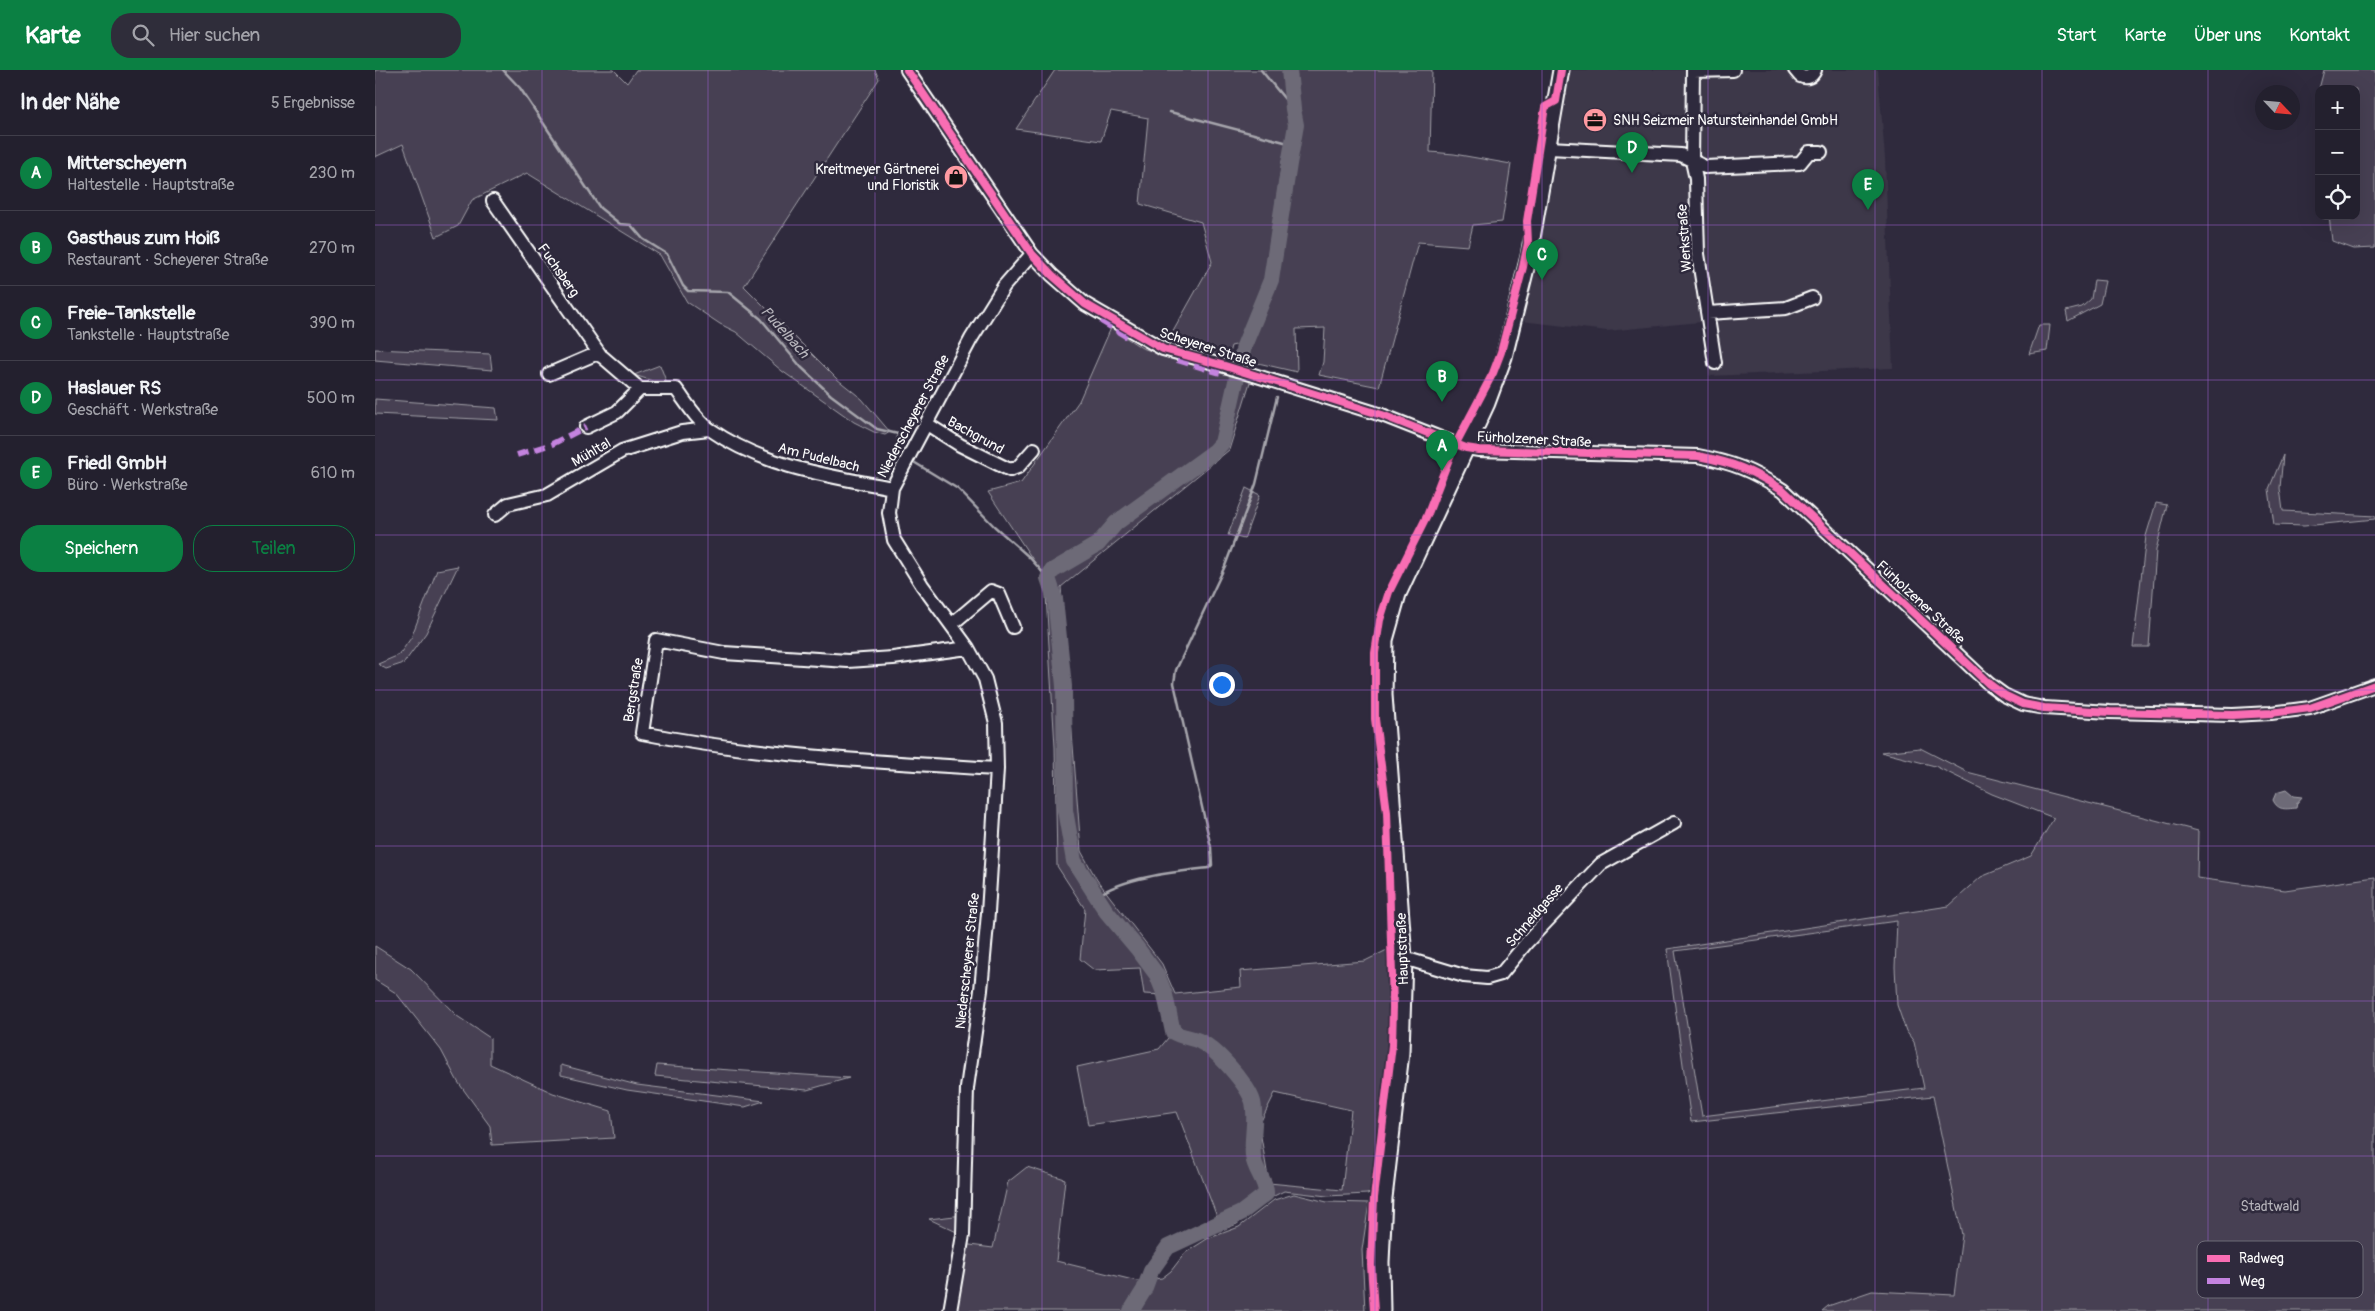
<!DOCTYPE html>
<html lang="de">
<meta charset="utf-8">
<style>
body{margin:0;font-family:Pangolin,sans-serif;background:#2f2d3a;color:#f1f3f6}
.controls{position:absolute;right:15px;top:15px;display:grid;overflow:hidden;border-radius:10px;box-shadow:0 5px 20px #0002}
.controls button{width:45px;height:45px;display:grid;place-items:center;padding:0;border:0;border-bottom:1px solid #403e4a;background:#23202e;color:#f1f3f6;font:25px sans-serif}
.compass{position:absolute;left:1880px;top:15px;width:45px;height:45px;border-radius:50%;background:#23202e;box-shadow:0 5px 20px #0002;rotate:116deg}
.you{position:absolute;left:846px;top:614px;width:18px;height:18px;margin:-12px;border:4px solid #fff;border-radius:50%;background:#1a73e8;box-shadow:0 0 0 8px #1a73e833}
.badge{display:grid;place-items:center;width:32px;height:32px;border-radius:50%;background:#0b8043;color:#fff;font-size:16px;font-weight:700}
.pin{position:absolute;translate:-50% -41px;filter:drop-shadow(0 1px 2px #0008)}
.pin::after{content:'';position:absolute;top:26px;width:18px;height:15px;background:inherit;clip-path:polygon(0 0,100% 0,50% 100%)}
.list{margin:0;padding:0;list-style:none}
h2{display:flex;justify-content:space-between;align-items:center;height:65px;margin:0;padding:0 20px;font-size:21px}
h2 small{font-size:16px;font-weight:400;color:#a3a3aa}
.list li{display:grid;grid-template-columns:32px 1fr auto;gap:15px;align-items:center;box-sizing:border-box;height:75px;padding:0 20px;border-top:1px solid #403e4a}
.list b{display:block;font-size:19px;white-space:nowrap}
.list p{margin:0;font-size:16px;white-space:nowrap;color:#a3a3aa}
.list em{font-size:16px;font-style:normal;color:#a3a3aa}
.actions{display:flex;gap:10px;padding:15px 20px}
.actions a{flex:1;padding:11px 0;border:1px solid #0b8043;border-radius:20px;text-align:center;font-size:18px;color:#0b8043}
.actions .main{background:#0b8043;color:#fff}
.icon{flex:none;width:28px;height:28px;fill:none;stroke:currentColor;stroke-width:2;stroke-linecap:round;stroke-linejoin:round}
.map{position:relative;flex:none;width:2000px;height:1241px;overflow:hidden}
header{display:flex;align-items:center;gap:30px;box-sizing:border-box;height:70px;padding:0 25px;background:#0b8043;color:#fff}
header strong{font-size:24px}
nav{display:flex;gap:28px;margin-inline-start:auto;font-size:18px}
.search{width:350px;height:45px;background:#2f2d3a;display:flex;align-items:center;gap:12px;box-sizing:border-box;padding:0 18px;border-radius:20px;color:#a3a3aa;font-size:19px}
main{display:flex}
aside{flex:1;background:#23202e}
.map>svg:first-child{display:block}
</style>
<header>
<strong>Karte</strong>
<div class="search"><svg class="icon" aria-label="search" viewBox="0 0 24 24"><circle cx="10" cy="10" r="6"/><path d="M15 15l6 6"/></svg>Hier suchen</div>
<nav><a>Start</a><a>Karte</a><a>Über uns</a><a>Kontakt</a></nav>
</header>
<main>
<aside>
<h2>In der Nähe<small>5 Ergebnisse</small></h2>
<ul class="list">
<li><span class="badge">A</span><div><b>Mitterscheyern</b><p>Haltestelle · Hauptstraße</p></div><em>230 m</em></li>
<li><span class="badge">B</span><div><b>Gasthaus zum Hoiß</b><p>Restaurant · Scheyerer Straße</p></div><em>270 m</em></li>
<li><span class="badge">C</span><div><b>Freie-Tankstelle</b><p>Tankstelle · Hauptstraße</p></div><em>390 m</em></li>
<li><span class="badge">D</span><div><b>Haslauer RS</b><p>Geschäft · Werkstraße</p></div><em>500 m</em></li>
<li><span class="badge">E</span><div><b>Friedl GmbH</b><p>Büro · Werkstraße</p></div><em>610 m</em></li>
</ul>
<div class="actions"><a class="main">Speichern</a><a>Teilen</a></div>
</aside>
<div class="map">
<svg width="2000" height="1241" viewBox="0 0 2000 1241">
<rect width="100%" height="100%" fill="#2f2a3d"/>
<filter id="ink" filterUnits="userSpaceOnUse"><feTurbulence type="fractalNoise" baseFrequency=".02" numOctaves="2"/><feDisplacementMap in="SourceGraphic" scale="10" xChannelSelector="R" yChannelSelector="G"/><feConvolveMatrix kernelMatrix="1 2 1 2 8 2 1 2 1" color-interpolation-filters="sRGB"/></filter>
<g filter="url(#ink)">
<path fill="#3c3749" d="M1194,0h309l7,88 8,210 -184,8 -8,-54 -94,9 -86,-10 39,-183z"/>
<path fill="#464152" stroke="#a2a0a8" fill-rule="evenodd" d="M0,0h239l13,13 9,-13h239l4,9 -135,207 93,93 25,20 28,33 -5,3 -11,-3 -20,-10 -72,-51 -46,-39 -16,-8 -33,-22 -27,-47 -133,-82 -55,27 -14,26 -22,11 -33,-93 -28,13z
M680,0h237c3,38 10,56 -10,91l-16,118 -26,65 -9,2 -4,15 -61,-17 46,-82 -11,-40 -61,-18 8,-86 -37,-7 -10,30 -85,-12z
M921,0h136l-2,82 24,2 57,10 -9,58 -29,3 -5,21 -50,-4 -39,145 -60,-12 4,-13 2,-34 -29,1 1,43 -52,-12 13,-39 15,-33 25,-147z
M1949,0h51v178l-21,1 -22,-8 -3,-25h27v-127h-37z
M1719,210l11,1 -5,23 -32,17 -2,-10 16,-4 9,-8z
M1664,255h11l-3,26 -18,3z
M736,258l31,20 78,25 31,6 -22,71 -168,137 20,264 16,29 65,84 13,30 66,-7 -1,-16 125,-10 24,-12 2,91 -18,152 -6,2 -40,2 -43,-5 -12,6 -35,27 -15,6 -45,-118 -89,13 -11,-58 82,-18 14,-17 -8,-37 -21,-1 -4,-26 -46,2 -14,-11 5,-50 -28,-43 -2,-119 -10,-169 -57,-86 33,-9 58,-82zM900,1023l76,17 -9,80 -73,-7 -10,-58z
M0,279l115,5 2,16 -117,-10z
M285,295l6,16h-13l-19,-6z
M0,329l121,9 2,12 -123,-6z
M1908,385l-3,33 3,23 92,5v3l-71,7 -30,-1 -5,-36z
M871,418l14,7 -16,44 -16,-4z
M1781,433l11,2 -11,45 -7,97h-16l13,-111z
M83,496l-32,67 -22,30 -18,6 -8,-5 21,-9 12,-17 26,-68z
M1545,678l47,24 231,59 -1,47 88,12 90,-13v434h-553l6,-5 44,-15 82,4 8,-60 -29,-139 -242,26 -24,-173 282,-43 32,-29 50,-21 23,-38 -62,-24 -57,-28 -54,-14zM1522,851l-2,46 2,38 9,26 8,11 10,46 -222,28 -27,-165z
M0,876l36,23 46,47 33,22v26l63,29 58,18 3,27 -122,7 -2,-19 -32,-44 -17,-32 -45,-57 -21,-13z
M186,995l76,20 127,16 -19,6 -118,-17 -66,-15z
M282,995l192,13 -42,12 -152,-14z
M652,1097l38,12 -9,82 81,20 25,-3 9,-7 14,-18 22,-14 32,-12 35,-27 20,-6 33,8 42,1 -7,47 3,61h-415l13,-76 -34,-16 34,-4 -1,29 31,4 15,-66z"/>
<path fill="#6d6a77" stroke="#a7a6ad" d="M1911,720l7,6 9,1 -5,6 -1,5c-10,1 -18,3 -23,-8l3,-7z"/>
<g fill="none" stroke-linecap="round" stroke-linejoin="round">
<path stroke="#a7a6ad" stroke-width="2.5" d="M128,0l17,18 80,120 20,16 11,1 12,14 24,15 16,32 5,5 40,1 33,27 40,48 30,28 46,34 21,5 -1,20 8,4
M886,0l32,39
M795,42l122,32
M537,391l46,28 36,37 35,31 19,21
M722,826c28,-19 78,-24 112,-28l3,-3 -1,-18 -37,-164 2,-13 49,-104 31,-82 21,-87"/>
<path stroke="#6d6a77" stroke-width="16" d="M756,1241l13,-21 7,-19 17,-24 73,-34 25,-19c1,-13 -12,-24 -13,-38 -2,-18 4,-36 0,-54 -5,-17 -36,-52 -52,-60 -9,-5 -18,-4 -28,-10l-8,-37 -8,-20 -20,-27 -31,-37 -32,-50 -9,-51 -1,-124 -9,-87 -7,-21 4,-7 46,-27 18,-21 99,-72 7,-8 22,-97 27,-66 18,-116 7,-39 -3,-16 -4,-39"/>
<g stroke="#fff" stroke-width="16">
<path id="minor" d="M532,0l125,184 20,21 33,29 78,45 62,17 157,49 84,33 13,2 219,6c36,7 53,14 85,34l206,194 15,11 19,9 21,4 66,4 122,3 39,-2 39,-5 65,-23
M1318,0l-1,91 4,18 2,75 17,109
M1420,0l5,6c7,3 12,1 15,-6
M1318,1l40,-1
M1174,78l132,7 24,12 95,-4 9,-11h12
M118,131l108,155
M1333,243l78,-5 26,-10
M174,304l49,-21 42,36
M552,354l33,21 50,25 8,-3 16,-18
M211,357l31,-15 23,-23h36c10,13 21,32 35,41 53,37 118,46 181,58
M120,445l13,-11 39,-9 75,-44 60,-19 27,-3
M577,554l39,-33 8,3 14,33
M593,578l-75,10 -45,3 -124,-8 -68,-13 -14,93c117,23 237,29 355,36
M1029,888l60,18 23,2 14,-4 26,-32 74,-78 73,-41
M575,1241l13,-76 4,-147 14,-98 7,-77 9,-144 -1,-46 -11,-44 -17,-31 -46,-63 -28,-45 -5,-27 3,-25 79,-149 33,-53 28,-32"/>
</g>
<g stroke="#fff" stroke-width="19">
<path id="major" d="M1007,1241l-1,-49 3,-64 17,-145 3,-95 -20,-263 1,-55 13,-46 89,-191 17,-46 25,-101 32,-186"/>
</g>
<use href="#minor" stroke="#2f2a3d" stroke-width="12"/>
<use href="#major" stroke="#2f2a3d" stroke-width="15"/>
<path stroke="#c483df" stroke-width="6" stroke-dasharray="12 6" stroke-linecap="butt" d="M726,251l28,17
M802,290l43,13
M142,385l35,-11 34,-17"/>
<g stroke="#2f2a3d" stroke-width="11">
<path id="cycleway" d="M532,0l125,184 20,21 33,29 78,45 62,17 157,49 84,33 13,2 219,6c36,7 53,14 85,34l206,194 15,11 19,9 21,4 66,4 122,3 39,-2 39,-5 65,-23
M999,1241l-3,-46 3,-67 18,-153 1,-38 -6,-195 -12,-93v-66l5,-33 9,-28 38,-76 25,-65 41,-78 8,-21 22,-85 5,-24 -1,-22 18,-114 11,-6 5,-31"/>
</g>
<use href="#cycleway" stroke="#f96db3" stroke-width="8"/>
</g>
</g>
<path fill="none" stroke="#9c61cf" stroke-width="1" stroke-opacity="0.55" d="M167,0v1241M333,0v1241M500,0v1241M667,0v1241M833,0v1241M1000,0v1241M1167,0v1241M1333,0v1241M1500,0v1241M1667,0v1241M1833,0v1241M0,155h2000M0,310h2000M0,465h2000M0,620h2000M0,776h2000M0,931h2000M0,1086h2000"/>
<defs>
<g id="office-disc" transform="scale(1.25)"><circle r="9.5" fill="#ff9aa2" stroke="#2f2a3d"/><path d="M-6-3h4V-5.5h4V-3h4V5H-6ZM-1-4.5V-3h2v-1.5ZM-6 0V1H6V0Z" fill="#111"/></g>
<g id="shop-disc" transform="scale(1.25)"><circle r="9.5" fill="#ff9aa2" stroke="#2f2a3d"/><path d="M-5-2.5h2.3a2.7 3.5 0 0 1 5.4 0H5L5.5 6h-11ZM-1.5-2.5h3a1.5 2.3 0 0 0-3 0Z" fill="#111"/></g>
</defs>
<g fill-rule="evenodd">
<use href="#office-disc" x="1220" y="50"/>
<use href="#shop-disc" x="581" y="107"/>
</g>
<g text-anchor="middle" stroke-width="5" stroke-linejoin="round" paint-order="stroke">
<g font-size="14" fill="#fff" stroke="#2f2a3d" text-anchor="start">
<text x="1238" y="55">SNH Seizmeir Natursteinhandel GmbH</text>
<text x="564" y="104" text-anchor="end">Kreitmeyer Gärtnerei<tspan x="564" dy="16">und Floristik</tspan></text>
</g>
<g font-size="14" fill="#fff" stroke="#2f2a3d">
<text transform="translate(1309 168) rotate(-94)" y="5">Werkstraße</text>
<text transform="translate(184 200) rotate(55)" y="5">Fuchsberg</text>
<text transform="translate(833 277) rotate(18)" y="5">Scheyerer Straße</text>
<text transform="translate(538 346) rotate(-62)" y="5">Niederscheyerer Straße</text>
<text transform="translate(601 365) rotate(29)" y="5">Bachgrund</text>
<text transform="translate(1159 369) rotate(3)" y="5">Fürholzener Straße</text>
<text transform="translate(216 382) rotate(-30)" y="5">Mühltal</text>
<text transform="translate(444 387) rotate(14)" y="5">Am Pudelbach</text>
<text transform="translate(1546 532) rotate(43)" y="5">Fürholzener Straße</text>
<text transform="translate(258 620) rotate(-81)" y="5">Bergstraße</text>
<text transform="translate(1159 845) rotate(-49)" y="5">Schneidgasse</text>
<text transform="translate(1027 879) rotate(-92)" y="5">Hauptstraße</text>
<text transform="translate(592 891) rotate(-84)" y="5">Niederscheyerer Straße</text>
</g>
<g font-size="14" fill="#b5b3ba" stroke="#2f2a3d">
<text x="1895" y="1141">Stadtwald</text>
</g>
<g font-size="15" font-style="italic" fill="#b6b4bb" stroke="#2f2a3d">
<text transform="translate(410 262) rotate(48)" y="5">Pudelbach</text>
</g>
</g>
<rect x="1822" y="1171" width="166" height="57" rx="8" fill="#2f2a3d" stroke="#6d6a77" stroke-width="1"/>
<rect x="1832" y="1185" width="23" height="7" fill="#f96db3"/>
<rect x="1832" y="1208" width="23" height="6" fill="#c483df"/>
<g font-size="14" fill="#fff">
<text x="1864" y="1193">Radweg</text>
<text x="1864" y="1216">Weg</text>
</g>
</svg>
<div class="controls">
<button>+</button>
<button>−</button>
<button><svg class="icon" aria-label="locate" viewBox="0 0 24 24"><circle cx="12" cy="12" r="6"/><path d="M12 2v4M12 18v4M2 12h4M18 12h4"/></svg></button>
</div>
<svg class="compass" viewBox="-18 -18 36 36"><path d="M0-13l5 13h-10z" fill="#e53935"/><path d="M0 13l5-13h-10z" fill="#a3a3aa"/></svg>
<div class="you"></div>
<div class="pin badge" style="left:1067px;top:401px">A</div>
<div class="pin badge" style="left:1067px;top:332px">B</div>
<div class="pin badge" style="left:1167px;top:210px">C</div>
<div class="pin badge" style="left:1257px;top:103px">D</div>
<div class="pin badge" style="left:1493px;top:140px">E</div>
</div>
</main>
